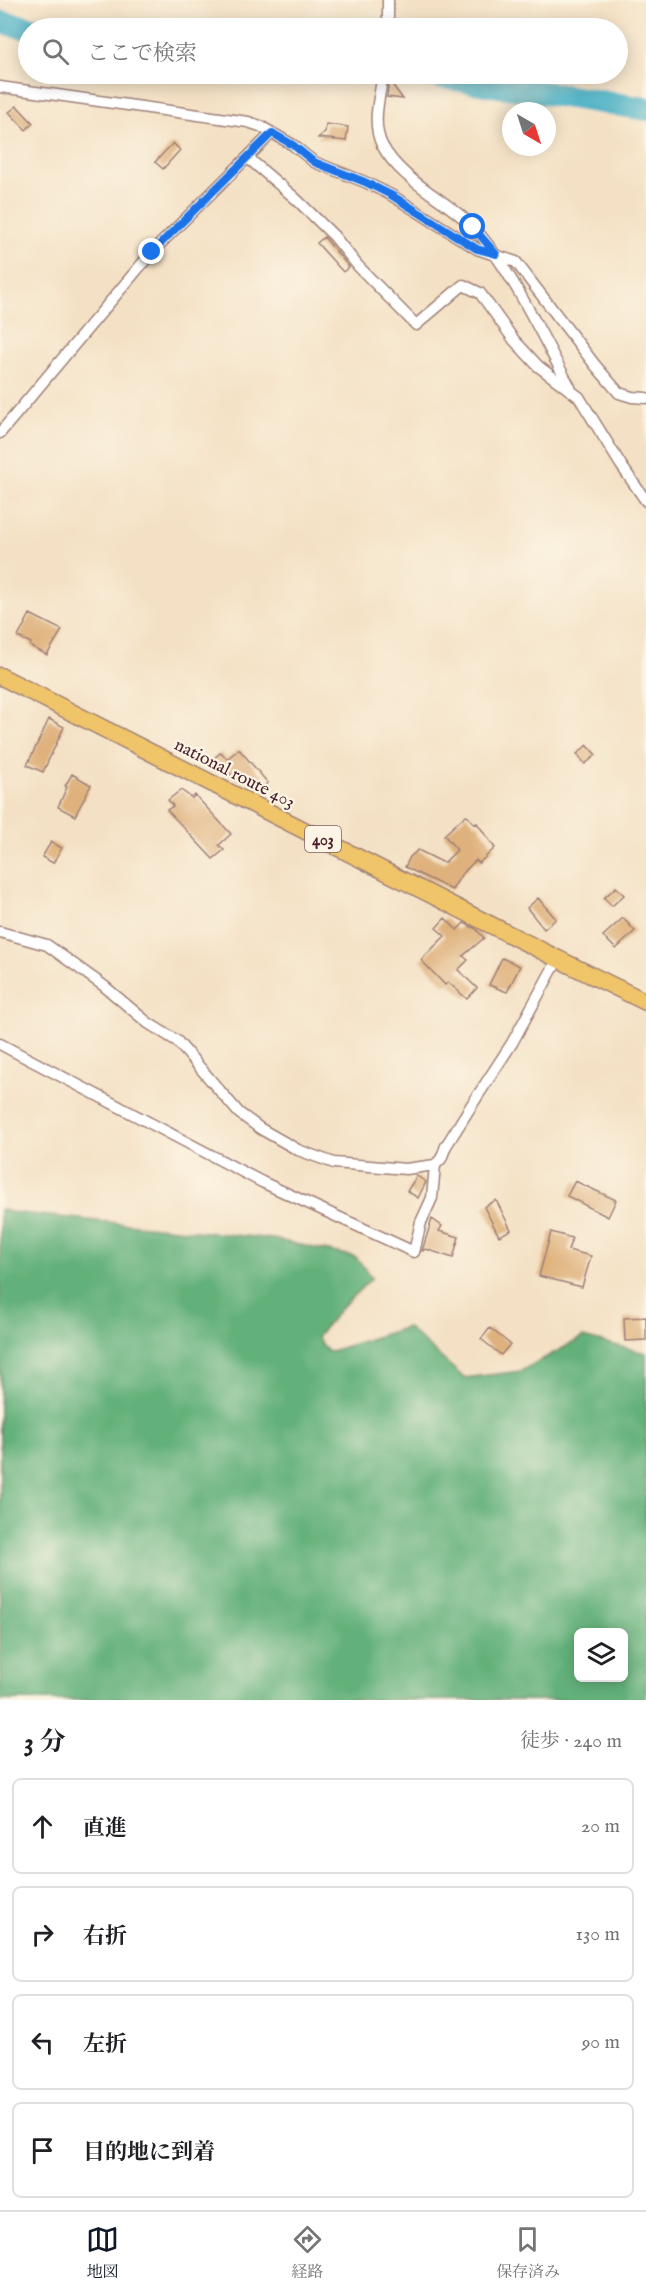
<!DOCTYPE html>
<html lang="ja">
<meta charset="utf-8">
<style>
body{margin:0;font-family:"IM FELL English","Noto Serif JP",serif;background:#f2f2f2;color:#202124}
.controls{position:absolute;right:18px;bottom:18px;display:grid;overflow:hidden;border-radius:9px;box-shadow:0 3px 15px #0003}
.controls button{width:54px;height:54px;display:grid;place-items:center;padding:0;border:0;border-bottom:2px solid #e0e0e0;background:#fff;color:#202124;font:30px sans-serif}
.compass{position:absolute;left:502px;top:102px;width:54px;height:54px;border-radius:50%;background:#fff;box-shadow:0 3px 15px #0003;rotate:141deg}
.stop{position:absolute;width:18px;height:18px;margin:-14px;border:4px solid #1a73e8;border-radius:50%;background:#fff}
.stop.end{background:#1a73e8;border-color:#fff;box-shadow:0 2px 6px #0008}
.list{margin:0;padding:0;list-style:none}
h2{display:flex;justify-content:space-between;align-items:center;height:78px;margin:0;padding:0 24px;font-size:26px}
h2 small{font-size:20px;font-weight:400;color:#757577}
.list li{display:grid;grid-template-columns:39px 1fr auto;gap:18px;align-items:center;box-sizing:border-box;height:96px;margin:0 12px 12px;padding:0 12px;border:2px solid #e0e0e0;border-radius:9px}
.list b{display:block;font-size:22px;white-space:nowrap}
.list em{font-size:20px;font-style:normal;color:#757577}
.icon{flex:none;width:33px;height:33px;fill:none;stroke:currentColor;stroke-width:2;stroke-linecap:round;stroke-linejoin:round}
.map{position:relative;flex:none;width:646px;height:1700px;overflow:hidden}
.search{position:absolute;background:#fff;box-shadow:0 3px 15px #0003;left:18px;right:18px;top:18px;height:66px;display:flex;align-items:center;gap:15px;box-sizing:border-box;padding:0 21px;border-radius:33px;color:#757577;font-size:22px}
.sheet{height:510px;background:#fff}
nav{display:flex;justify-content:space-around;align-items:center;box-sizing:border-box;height:84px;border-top:2px solid #e0e0e0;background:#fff;font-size:16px;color:#757577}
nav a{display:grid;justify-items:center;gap:3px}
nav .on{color:#111827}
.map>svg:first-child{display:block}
</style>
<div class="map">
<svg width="646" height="1700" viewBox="0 0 646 1700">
<rect width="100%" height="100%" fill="#fcf5e5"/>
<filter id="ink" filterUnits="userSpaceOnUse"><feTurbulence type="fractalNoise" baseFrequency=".0167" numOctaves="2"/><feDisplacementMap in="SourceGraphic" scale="12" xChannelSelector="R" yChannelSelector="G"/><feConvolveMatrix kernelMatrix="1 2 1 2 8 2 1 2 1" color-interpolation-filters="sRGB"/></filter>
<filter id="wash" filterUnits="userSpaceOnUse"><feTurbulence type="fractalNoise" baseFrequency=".008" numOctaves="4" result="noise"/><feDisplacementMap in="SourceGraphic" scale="24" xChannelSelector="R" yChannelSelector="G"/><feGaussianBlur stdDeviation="1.35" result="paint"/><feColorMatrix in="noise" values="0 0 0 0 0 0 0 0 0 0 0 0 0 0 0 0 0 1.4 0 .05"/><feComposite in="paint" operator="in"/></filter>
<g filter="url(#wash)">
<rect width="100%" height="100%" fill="#f4e1c5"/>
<path fill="#64b17a" stroke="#576852" stroke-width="1.5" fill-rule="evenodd" d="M0,1209l11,3 262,27 83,18 16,21 -32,31 -23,28 11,15 79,-25 57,51 57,-7 62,-34 63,16v347h-646zM578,1632h46v46h-46z"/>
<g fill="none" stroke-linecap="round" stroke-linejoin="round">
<path stroke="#47b0c5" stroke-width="24" d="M0,22l29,6
M423,74l223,35"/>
</g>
<g id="blocks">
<path fill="#dfb17c" d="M390,74h7l-3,13 9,12 -16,-2z
M17,106l16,17 -7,7 -17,-18z
M326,124l22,3 -2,14 -28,-3 7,-6z
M173,143l7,7 -17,19 -8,-7z
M324,237l25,30 -6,5 -26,-29z
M30,614l32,16 -15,25 -17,-9 1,-3 -13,-6z
M49,719l15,8 -21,45 -16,-7z
M587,745l9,10 -11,9 -8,-10z
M239,749l29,34 -8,8 -10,-12 -6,5 -2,-3 -2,1 -3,-3 -2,1 -12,-14 -6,5 -7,-9 11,-10 6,7z
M72,774l19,11 -16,31 -17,-9 9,-20 -2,-1z
M181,790l11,8 3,-3 36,39 -12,11 5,5 -11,9 -46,-49 6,-4 -5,-6z
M466,815l9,9 2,-1 18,25 -16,15 -3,-3 -15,15 -9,15 -47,-23 5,-10 8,-7 26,13 13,-13 -13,-15z
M51,842l11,6 -9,15 -11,-6z
M616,887l8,8 -12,11 -8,-8z
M538,898l18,21 -12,10 -17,-21z
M445,918l12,12 7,-7 12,6 8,9 -21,18 5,4 -10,10 19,18 -10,11 -19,-17 -3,3 -24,-25 24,-24 -9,-8z
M623,918l12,13 -19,18 -13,-13z
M502,958l18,8 -13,26 -18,-7z
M417,1176l9,6 -8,16 -11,-7z
M575,1181l41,19 -8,17 -41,-21z
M496,1200l15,30 -12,6 -15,-29z
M432,1219l10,7 -3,5 20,6 -6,21 -27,-9 -4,2z
M551,1232l21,6 -4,12 23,6 -9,31 -43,-11z
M646,1317v23l-21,1 -1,-23z
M490,1328l20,16 -9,11 -20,-16z"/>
</g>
</g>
<g filter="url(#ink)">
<use href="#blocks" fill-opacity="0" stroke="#9f8078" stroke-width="1.5"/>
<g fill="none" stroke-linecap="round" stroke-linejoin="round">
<g stroke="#9f8078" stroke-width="13">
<path id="minor" d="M388,28v-28
M383,74c-3,22 -12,49 -1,71 20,38 66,54 94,85 37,42 66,107 94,157
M0,87l248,35 12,4 33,19 21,17 51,20 26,13 86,54 39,13 79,103 24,28 13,4 14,1
M248,158l47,40 39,38 24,30 58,59 47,-40 17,8 34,47 24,26 41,31 42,68 25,36
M0,433l152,-181 120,-119
M0,932l47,13 57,41 44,37 29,18 62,72 22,16 37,21 36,13 72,6 29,-4
M0,1044l262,138 152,70 7,-30 11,-24 3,-33 6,-6 5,-13 25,-40 41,-63 46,-84"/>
</g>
<g stroke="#9f8078" stroke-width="19">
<path id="trunk" d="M0,676l558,283 88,43"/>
</g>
<use href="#minor" stroke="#fff" stroke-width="10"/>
<use href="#trunk" stroke="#f0c469" stroke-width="16"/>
</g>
</g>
<g fill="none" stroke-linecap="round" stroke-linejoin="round" filter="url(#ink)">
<path stroke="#1a73e8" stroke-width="8" d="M152,252l120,-119 21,12 21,17 51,20 26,13 86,54 19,5 -23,-27"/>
</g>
<g text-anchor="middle" stroke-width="4.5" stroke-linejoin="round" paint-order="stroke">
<rect fill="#fcf5e5" stroke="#7f5f63" stroke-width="1.5" x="305" y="826" width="36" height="26" rx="4.5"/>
<g font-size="16" font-weight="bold" fill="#4a1f2b">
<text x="323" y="845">403</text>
</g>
<g font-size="18" fill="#4a1f2b" stroke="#fcf5e5">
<text transform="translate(235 773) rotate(27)" y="6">national route 403</text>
</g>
</g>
</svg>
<div class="controls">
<button><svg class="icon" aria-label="layers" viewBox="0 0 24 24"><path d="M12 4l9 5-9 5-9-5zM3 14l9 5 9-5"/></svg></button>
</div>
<svg class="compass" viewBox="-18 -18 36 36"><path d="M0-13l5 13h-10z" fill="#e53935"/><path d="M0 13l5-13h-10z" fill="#757577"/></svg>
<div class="stop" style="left:473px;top:227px"></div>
<div class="stop end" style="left:152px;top:252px"></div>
<div class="search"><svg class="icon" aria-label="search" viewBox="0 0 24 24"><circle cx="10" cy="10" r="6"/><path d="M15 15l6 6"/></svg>ここで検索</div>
</div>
<section class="sheet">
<h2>3 分<small>徒歩 · 240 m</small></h2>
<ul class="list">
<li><svg class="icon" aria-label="ahead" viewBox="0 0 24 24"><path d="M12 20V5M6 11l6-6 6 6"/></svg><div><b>直進</b></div><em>20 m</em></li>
<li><svg class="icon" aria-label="right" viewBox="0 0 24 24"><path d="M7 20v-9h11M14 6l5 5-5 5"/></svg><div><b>右折</b></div><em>130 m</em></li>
<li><svg class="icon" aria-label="left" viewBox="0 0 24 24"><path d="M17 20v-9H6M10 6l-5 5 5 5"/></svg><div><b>左折</b></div><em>90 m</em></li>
<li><svg class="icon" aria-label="arrive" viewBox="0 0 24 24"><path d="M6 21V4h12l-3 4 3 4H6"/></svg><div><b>目的地に到着</b></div></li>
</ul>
</section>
<nav>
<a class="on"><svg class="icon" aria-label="map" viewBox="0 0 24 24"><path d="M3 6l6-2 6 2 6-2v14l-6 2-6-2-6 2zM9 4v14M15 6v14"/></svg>地図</a>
<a><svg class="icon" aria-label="directions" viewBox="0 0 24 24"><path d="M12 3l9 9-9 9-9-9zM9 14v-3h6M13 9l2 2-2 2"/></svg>経路</a>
<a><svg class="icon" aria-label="saved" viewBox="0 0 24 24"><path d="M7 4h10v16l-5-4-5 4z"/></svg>保存済み</a>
</nav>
